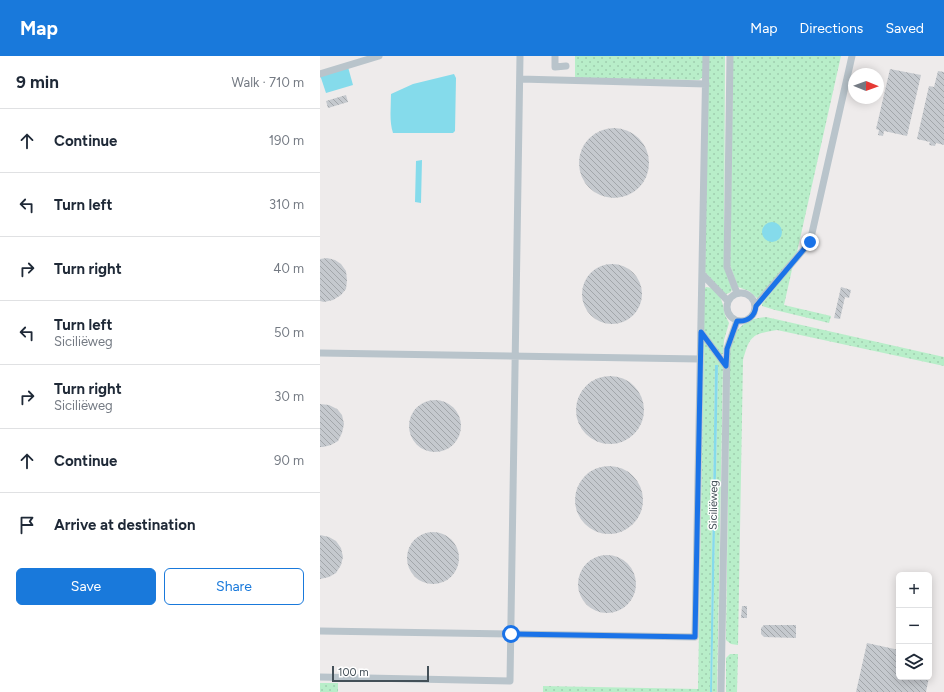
<!DOCTYPE html>
<meta charset="utf-8">
<style>
body{margin:0;font-family:Figtree,sans-serif;background:#f2f2f3;color:#1f2937}
.controls{position:absolute;right:12px;bottom:12px;display:grid;overflow:hidden;border-radius:6px;box-shadow:0 2px 10px #0003}
.controls button{width:36px;height:36px;display:grid;place-items:center;padding:0;border:0;border-bottom:1px solid #e0e1e3;background:#fff;color:#1f2937;font:20px sans-serif}
.compass{position:absolute;left:528px;top:12px;width:36px;height:36px;border-radius:50%;background:#fff;box-shadow:0 2px 10px #0003;rotate:91deg}
.scale{position:absolute;left:12px;bottom:10px;width:97px;box-sizing:border-box;padding-left:4px;border:2px solid #445058;border-top:0;font-size:11px;line-height:14px;white-space:nowrap;color:#445058;-webkit-text-stroke:3px #fff;paint-order:stroke}
.stop{position:absolute;width:12px;height:12px;margin:-9px;border:3px solid #1a73e8;border-radius:50%;background:#fff}
.stop.end{background:#1a73e8;border-color:#fff;box-shadow:0 1px 4px #0008}
.list{margin:0;padding:0;list-style:none}
h2{display:flex;justify-content:space-between;align-items:center;height:52px;margin:0;padding:0 16px;font-size:17px}
h2 small{font-size:13px;font-weight:400;color:#747a83}
.list li{display:grid;grid-template-columns:26px 1fr auto;gap:12px;align-items:center;box-sizing:border-box;height:64px;padding:0 16px;border-top:1px solid #e0e1e3}
.list b{display:block;font-size:15px;white-space:nowrap}
.list p{margin:0;font-size:13px;white-space:nowrap;color:#747a83}
.list em{font-size:13px;font-style:normal;color:#747a83}
.actions{display:flex;gap:8px;padding:12px 16px}
.actions a{flex:1;padding:9px 0;border:1px solid #1979db;border-radius:6px;text-align:center;font-size:14px;color:#1979db}
.actions .main{background:#1979db;color:#fff}
.icon{flex:none;width:22px;height:22px;fill:none;stroke:currentColor;stroke-width:2;stroke-linecap:round;stroke-linejoin:round}
.map{position:relative;flex:none;width:624px;height:636px;overflow:hidden}
header{display:flex;align-items:center;gap:24px;box-sizing:border-box;height:56px;padding:0 20px;background:#1979db;color:#fff}
header strong{font-size:19px}
nav{display:flex;gap:22px;margin-inline-start:auto;font-size:14px}
main{display:flex}
aside{flex:1;background:#fff}
.map>svg:first-child{display:block}
</style>
<header>
<strong>Map</strong>
<nav><a>Map</a><a>Directions</a><a>Saved</a></nav>
</header>
<main>
<aside>
<h2>9 min<small>Walk · 710 m</small></h2>
<ul class="list">
<li><svg class="icon" aria-label="ahead" viewBox="0 0 24 24"><path d="M12 20V5M6 11l6-6 6 6"/></svg><div><b>Continue</b></div><em>190 m</em></li>
<li><svg class="icon" aria-label="left" viewBox="0 0 24 24"><path d="M17 20v-9H6M10 6l-5 5 5 5"/></svg><div><b>Turn left</b></div><em>310 m</em></li>
<li><svg class="icon" aria-label="right" viewBox="0 0 24 24"><path d="M7 20v-9h11M14 6l5 5-5 5"/></svg><div><b>Turn right</b></div><em>40 m</em></li>
<li><svg class="icon" aria-label="left" viewBox="0 0 24 24"><path d="M17 20v-9H6M10 6l-5 5 5 5"/></svg><div><b>Turn left</b><p>Siciliëweg</p></div><em>50 m</em></li>
<li><svg class="icon" aria-label="right" viewBox="0 0 24 24"><path d="M7 20v-9h11M14 6l5 5-5 5"/></svg><div><b>Turn right</b><p>Siciliëweg</p></div><em>30 m</em></li>
<li><svg class="icon" aria-label="ahead" viewBox="0 0 24 24"><path d="M12 20V5M6 11l6-6 6 6"/></svg><div><b>Continue</b></div><em>90 m</em></li>
<li><svg class="icon" aria-label="arrive" viewBox="0 0 24 24"><path d="M6 21V4h12l-3 4 3 4H6"/></svg><div><b>Arrive at destination</b></div></li>
</ul>
<div class="actions"><a class="main">Save</a><a>Share</a></div>
</aside>
<div class="map">
<svg width="624" height="636" viewBox="0 0 624 636">
<defs>
<pattern id="grass-dots" width="8" height="8" patternUnits="userSpaceOnUse"><rect width="8" height="8" fill="#b8eec9"/><path d="M2 2h.1M6 6h.1" fill="none" stroke="#9fceaf" stroke-width="1.8" stroke-linecap="round"/></pattern>
<pattern id="building-back-hatch" width="6" height="6" patternUnits="userSpaceOnUse"><rect width="6" height="6" fill="#c5c9ce"/><path d="M-1 5l2 2M0 0l6 6M5-1l2 2" fill="none" stroke="#a2a6aa"/></pattern>
</defs>
<rect width="100%" height="100%" fill="#eeebeb"/>
<path fill="url(#grass-dots)" d="M255,0h128v21l-4,3 -124,-2z
M388,0h17l-1,211 8,22 -1,3 -4,2 -3,-1 -19,-21z
M413,0h108l-44,196 -39,47 -9,-8 -11,-4 -8,-22z
M473,209l-9,40 47,11 -2,7 -54,-13 -13,-4v-2z
M386,231l6,1 8,8 3,9 2,10 4,8 -5,17 -1,14 -2,1 -17,-24v-42z
M446,261l178,40v9l-167,-36c-25,4 -27,5 -34,30l-5,285 -7,-1 -5,-4 4,-288c3,-22 13,-33 36,-35z
M384,284l19,25 -6,327h-5l6,-327h-3l-5,327h-167v-6l155,3z
M410,598h8l-1,38h-11v-34z
M0,627h18v9h-18z"/>
<path fill="#85dbeb" d="M28,11l5,18 -27,8 -6,-18z
M134,18l2,4 -1,53 -2,2h-60c-4,-12 -2,-26 -2,-39l22,-10z
M102,104l-1,43 -6,-1 1,-41z
M442 176a10 10 0 1 1 20 0a10 10 0 1 1-20 0Z
M395,309h3l-6,327h-2z"/>
<path fill="url(#building-back-hatch)" d="M570,13l31,6 -14,61 -23,-5 -1,5 -5,-1 1,-5 -3,-1z
M618,15l6,1v73l-8,-2 -1,3 -6,-1 1,-3 -13,-3 12,-53 5,1z
M26,39l2,7 -20,6 -2,-7z
M259 107a35 35 0 1 1 70 0a35 35 0 1 1-70 0Z
M7,202l8,2 6,4 5,7 1,9 -1,9 -5,6 -8,5 -9,2 -4,-1v-42z
M262 238a30 30 0 1 1 60 0a30 30 0 1 1-60 0Z
M521,231l10,3 -2,8 -4,-1 -5,22 -6,-1z
M256 354a34 34 0 1 1 68 0a34 34 0 1 1-68 0Z
M89 370a26 26 0 1 1 52 0a26 26 0 1 1-52 0Z
M0,348l9,1 8,4 5,6 2,9 -2,9 -4,8 -7,4 -8,2h-3z
M255 444a34 34 0 1 1 68 0a34 34 0 1 1-68 0Z
M87 502a26 26 0 1 1 52 0a26 26 0 1 1-52 0Z
M0,479l9,2 7,4 5,7 2,9 -2,8 -5,8 -7,4 -9,2z
M258 528a29 29 0 1 1 58 0a29 29 0 1 1-58 0Z
M422,550h5v12h-6z
M444,569h32v13l-32,-1 -3,-3v-6z
M547,587l32,7v27h30l-3,15h-70z"/>
<g fill="none" stroke-linecap="round" stroke-linejoin="round">
<path stroke="#b9c4cb" stroke-width="7" d="M235,0v11l11,-1
M410,0l-3,211 10,26
M0,18l59,-18
M200,23l186,5
M382,218l26,27
M407 251a14 14 0 1 1 28 0a14 14 0 1 1-28 0Z
M436,249l54,-63 42,-186
M381,276l25,34
M0,297l380,6
M0,575l375,6 11,-581
M0,621l190,4 10,-625
M401,636l6,-343 10,-28"/>
</g>
<g fill="none" stroke-linecap="round" stroke-linejoin="round">
<path stroke="#1a73e8" stroke-width="5" d="M191,578l184,3 6,-305 25,34 1,-17 10,-28c11,1 18,-5 19,-15l54,-64"/>
</g>
<g text-anchor="middle" stroke-width="3" stroke-linejoin="round" paint-order="stroke">
<g font-size="11" fill="#445058" stroke="#fff">
<text transform="translate(393 449) rotate(-89)" y="4">Siciliëweg</text>
</g>
</g>
</svg>
<div class="controls">
<button>+</button>
<button>−</button>
<button><svg class="icon" aria-label="layers" viewBox="0 0 24 24"><path d="M12 4l9 5-9 5-9-5zM3 14l9 5 9-5"/></svg></button>
</div>
<svg class="compass" viewBox="-18 -18 36 36"><path d="M0-13l5 13h-10z" fill="#e53935"/><path d="M0 13l5-13h-10z" fill="#747a83"/></svg>
<div class="scale">100 m</div>
<div class="stop" style="left:191px;top:578px"></div>
<div class="stop end" style="left:490px;top:186px"></div>
</div>
</main>
